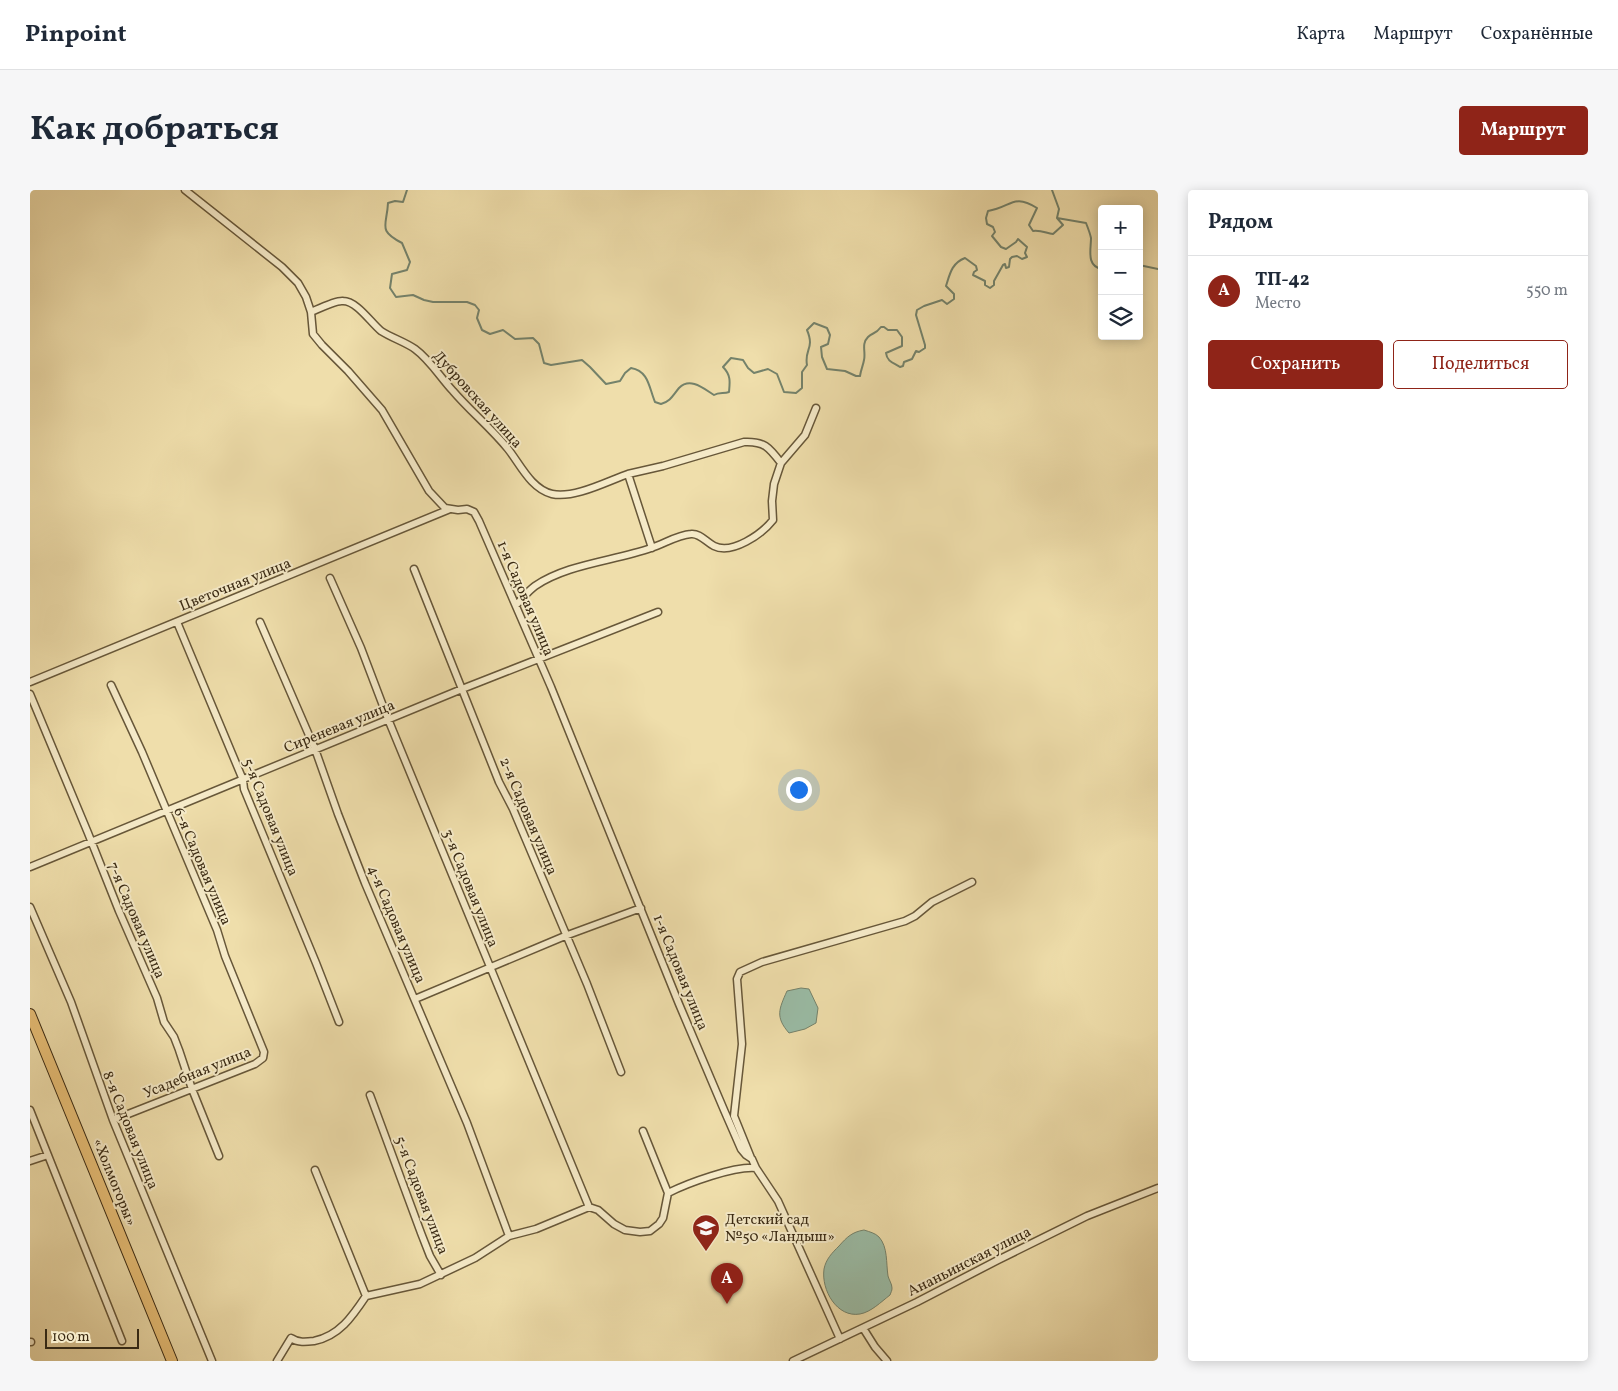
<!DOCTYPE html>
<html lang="ru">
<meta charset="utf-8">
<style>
body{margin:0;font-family:Vollkorn,serif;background:#f6f6f7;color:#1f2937}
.controls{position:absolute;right:15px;top:15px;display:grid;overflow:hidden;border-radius:5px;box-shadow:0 2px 12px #0003}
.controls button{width:45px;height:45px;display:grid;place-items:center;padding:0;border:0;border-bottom:1px solid #e0e1e3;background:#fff;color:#1f2937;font:25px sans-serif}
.scale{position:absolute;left:15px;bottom:12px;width:94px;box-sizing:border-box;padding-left:5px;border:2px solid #3a2a13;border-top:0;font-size:14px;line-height:18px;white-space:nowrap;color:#3a2a13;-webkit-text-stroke:4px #f5eac8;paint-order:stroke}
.you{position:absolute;left:768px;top:599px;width:18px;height:18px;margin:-12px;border:4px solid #fff;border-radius:50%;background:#1a73e8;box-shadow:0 0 0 8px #1a73e833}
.badge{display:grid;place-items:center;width:32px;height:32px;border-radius:50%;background:#8f2418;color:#fff;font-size:16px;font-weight:700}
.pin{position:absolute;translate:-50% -41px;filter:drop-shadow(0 1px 2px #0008)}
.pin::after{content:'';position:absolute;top:26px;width:18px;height:15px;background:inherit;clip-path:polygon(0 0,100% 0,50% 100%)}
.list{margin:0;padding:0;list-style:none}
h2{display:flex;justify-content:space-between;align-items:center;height:65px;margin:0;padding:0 20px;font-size:21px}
h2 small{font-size:16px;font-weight:400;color:#747a83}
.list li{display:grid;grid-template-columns:32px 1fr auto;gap:15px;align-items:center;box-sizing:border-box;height:70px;padding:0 20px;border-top:1px solid #e0e1e3}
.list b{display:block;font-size:19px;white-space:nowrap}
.list p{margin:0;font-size:16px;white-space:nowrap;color:#747a83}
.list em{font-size:16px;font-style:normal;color:#747a83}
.actions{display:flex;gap:10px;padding:15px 20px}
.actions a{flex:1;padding:11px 0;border:1px solid #8f2418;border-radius:5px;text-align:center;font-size:18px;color:#8f2418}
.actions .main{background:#8f2418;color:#fff}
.icon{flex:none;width:28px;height:28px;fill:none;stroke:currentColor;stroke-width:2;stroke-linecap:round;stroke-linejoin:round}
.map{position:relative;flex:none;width:1128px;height:1171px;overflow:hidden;border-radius:5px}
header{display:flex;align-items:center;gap:30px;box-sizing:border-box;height:70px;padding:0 25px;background:#fff;border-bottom:1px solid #e0e1e3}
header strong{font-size:24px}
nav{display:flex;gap:28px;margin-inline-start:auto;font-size:18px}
.intro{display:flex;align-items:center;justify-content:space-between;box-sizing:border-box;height:120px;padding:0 30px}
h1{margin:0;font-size:35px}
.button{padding:12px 22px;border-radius:5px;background:#8f2418;color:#fff;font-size:18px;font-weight:700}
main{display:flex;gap:30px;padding:0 30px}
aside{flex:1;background:#fff;border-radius:5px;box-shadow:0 2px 12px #0003}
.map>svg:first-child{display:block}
</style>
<header>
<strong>Pinpoint</strong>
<nav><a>Карта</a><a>Маршрут</a><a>Сохранённые</a></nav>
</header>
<div class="intro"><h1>Как добраться</h1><a class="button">Маршрут</a></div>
<main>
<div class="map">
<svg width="1128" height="1171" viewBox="0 0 1128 1171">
<rect width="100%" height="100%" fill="#efdeab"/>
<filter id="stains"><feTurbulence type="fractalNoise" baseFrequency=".004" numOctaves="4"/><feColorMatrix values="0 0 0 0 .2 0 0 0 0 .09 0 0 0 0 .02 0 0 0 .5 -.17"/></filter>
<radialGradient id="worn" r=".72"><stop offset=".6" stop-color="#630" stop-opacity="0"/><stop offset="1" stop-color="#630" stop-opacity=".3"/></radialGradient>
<path fill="#9abca6" stroke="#74826b" d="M771,798l8,1 9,19 -2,15 -11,6 -16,4c-14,-16 -10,-24 -2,-42z
M834,1040c6,2 11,3 15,7 9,10 7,26 9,39 1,4 4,8 4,12 0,3 -1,4 -2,7 -9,7 -19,17 -30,19 -23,4 -39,-24 -36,-45 2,-10 8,-16 15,-23 8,-9 13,-14 25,-16z"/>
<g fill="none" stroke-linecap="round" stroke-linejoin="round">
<path stroke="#74826b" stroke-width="2" d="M377,0l-4,12 -8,-1 -7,2c-1,23 -11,27 14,40l8,19 -3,8 -15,4 -2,14 6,9 17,-2 11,5 9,2h34l8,3 4,5 -2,8 5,12 8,4 13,-4 12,9 18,-1 6,6 5,19 7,2 31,-5 8,7 16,17 14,-3 5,-8 6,-5c18,3 18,20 24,34l6,2c10,-3 12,-9 18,-16 11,-11 24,0 35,7 5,-3 10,-1 15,-3 1,-10 2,-17 -6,-25l8,-9 12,2 5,8 6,5 14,-4 9,5 7,18 12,1 6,-5v-16l5,-7c-3,-16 8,-16 0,-35l7,-7 13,5 3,7 -2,9 -7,3 1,10 5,12 18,2 11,5h4c1,-7 3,-10 4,-16 2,-8 -3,-16 4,-23 5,-5 7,-2 13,-10h3l4,3h9l5,7v9l-16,7c1,9 8,10 14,14l3,-1 1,-4 8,-3 4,-8 3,1 6,-4v-3l-9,-30 1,-5 7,-4 18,-6 5,4 7,-5v-5l-8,-8c4,-13 6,-23 19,-28l11,8 1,4 -3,2 -1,3 12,6v4l5,3 4,-3v-4l9,-16 2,-1 1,4 3,-1 1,-8 2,-2 5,-1 5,3 5,-2 -2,-4 2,-6 -9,-8 -2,3 -10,7 -5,-2 -9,-11 3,-4 -2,-5 -6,-3 -1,-6 2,-7c24,-4 25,-18 49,-3l-8,17 4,6c8,-1 13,2 20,3l10,-9 -6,-7
M1022,0l7,19 -2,9
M1027,28l29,5c2,5 4,10 5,15 0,12 -5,28 11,31
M1109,75l19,4"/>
<g stroke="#675739" stroke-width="9">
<path id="minor" d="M155,0l97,77 16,16 8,14 5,15 2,22 9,11 26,26 34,39 47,81 16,17 13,2 9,-1 7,3 5,9 72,166 128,317 45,106 17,39 5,6 6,4 4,9 22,33 62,138
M281,122c7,-3 25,-12 32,-11 14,0 28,22 38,30 11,7 24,11 34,18 15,11 25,28 38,42 17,20 38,37 55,58 12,15 23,40 44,45 22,5 56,-13 76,-20
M622,358l-24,-74 35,-8 81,-24c20,-1 25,5 37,21
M384,379l85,213 14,27 74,175 34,88
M300,388l31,70 27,71 201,488
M486,415c6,-6 12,-14 19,-19 32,-22 79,-25 116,-38 13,-4 26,-13 40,-14 9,-1 15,8 23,12 18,9 48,-12 59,-26l-1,-19 2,-17 7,-21 24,-28 11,-27
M147,432l66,158 1,9 72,174 23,59
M230,432l55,127 23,65 27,69 102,240 42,113
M0,492l420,-173
M81,495l31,67 75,178 8,26 39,96 -1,6 -8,6 -142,56
M0,504l58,139 31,78 38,87 7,24 10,15 5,13 13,39 27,67
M0,677l432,-178 196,-77
M0,717l41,95 42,118 99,241
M385,809l150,-63 76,-28
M340,905l51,138 9,23 11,19
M0,920l92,231
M613,941l25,62
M721,968l-17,-42 8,-72 -5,-65 3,-7 22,-10 143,-41 10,-5 17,-14 40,-20
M0,971l18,-6
M285,980l51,126
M833,1138l12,19 12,14
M0,1152h1
M247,1171l14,-23c7,5 15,4 23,3 25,-5 38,-24 52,-45l54,-12 55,-26 34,-22 27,-7 53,-22 9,3 16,14 11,6 15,2 10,-1 9,-7 4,-6 5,-25c20,-10 66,-27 88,-25
M763,1171l124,-59 81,-42 89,-44 71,-28"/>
</g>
<g stroke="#3a2a13" stroke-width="12">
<path id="trunk" d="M0,824l142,347"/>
</g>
<use href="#minor" stroke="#f5eac8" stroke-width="6"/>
<use href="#trunk" stroke="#e8bf76" stroke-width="10"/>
</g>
<defs>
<g id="school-pin" transform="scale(1.4375)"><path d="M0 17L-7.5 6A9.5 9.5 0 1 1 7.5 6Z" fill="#8f2418" stroke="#f5eac8"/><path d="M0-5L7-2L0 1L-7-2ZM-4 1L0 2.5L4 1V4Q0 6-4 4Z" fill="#fff"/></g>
</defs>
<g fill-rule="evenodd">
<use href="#school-pin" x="676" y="1038"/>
</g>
<g text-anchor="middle" stroke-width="4" stroke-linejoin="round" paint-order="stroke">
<g font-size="15" fill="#3a2a13" stroke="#f5eac8">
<text transform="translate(448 209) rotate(48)" y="5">Дубровская улица</text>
<text transform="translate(205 394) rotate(-22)" y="5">Цветочная улица</text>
<text transform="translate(496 408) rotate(67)" y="5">1-я Садовая улица</text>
<text transform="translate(309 536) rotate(-22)" y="5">Сиреневая улица</text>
<text transform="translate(499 626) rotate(67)" y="5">2-я Садовая улица</text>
<text transform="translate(241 627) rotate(68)" y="5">5-я Садовая улица</text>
<text transform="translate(173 676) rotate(67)" y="5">6-я Садовая улица</text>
<text transform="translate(441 698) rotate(68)" y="5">3-я Садовая улица</text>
<text transform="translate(107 730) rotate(67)" y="5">7-я Садовая улица</text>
<text transform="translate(367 734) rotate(67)" y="5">4-я Садовая улица</text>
<text transform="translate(651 782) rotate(68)" y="5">1-я Садовая улица</text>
<text transform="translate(167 882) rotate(-22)" y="5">Усадебная улица</text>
<text transform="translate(101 940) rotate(68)" y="5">8-я Садовая улица</text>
<text transform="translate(85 992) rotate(68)" y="5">«Холмогоры»</text>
<text transform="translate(392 1005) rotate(69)" y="5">5-я Садовая улица</text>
<text transform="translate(939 1071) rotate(-27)" y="5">Ананьинская улица</text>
</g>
<g font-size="15" fill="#3a2a13" stroke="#f5eac8" text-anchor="start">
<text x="695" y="1034">Детский сад<tspan x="695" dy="17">№50 «Ландыш»</tspan></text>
</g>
</g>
<rect width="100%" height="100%" filter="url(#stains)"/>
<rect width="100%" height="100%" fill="url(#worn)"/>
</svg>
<div class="controls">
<button>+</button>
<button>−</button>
<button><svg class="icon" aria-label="layers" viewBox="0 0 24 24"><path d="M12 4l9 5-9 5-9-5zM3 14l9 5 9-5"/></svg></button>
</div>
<div class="scale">100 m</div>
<div class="you"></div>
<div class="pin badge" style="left:697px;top:1114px">A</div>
</div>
<aside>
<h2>Рядом<small></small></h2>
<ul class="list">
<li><span class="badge">A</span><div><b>ТП-42</b><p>Место</p></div><em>550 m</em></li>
</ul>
<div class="actions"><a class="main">Сохранить</a><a>Поделиться</a></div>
</aside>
</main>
